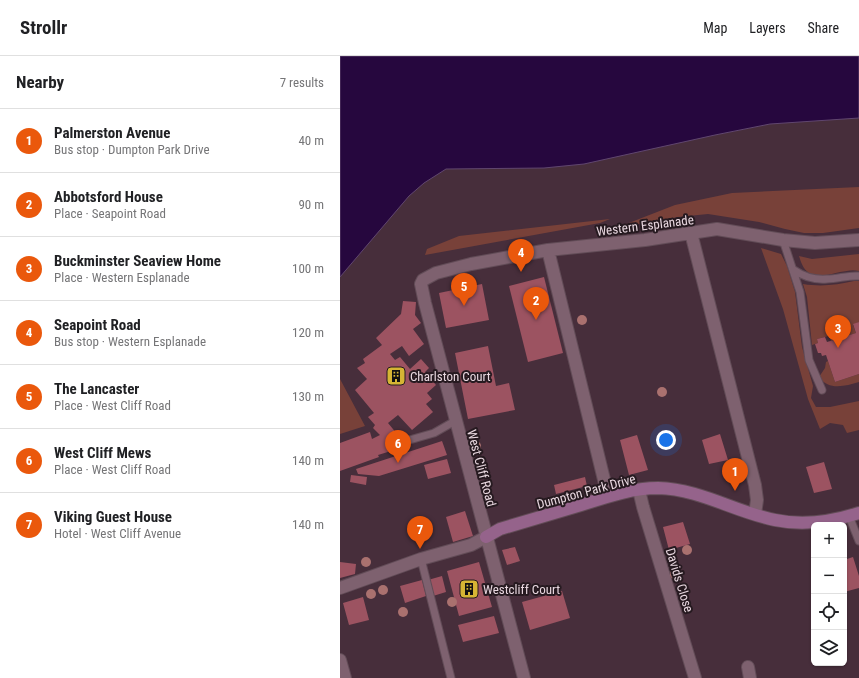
<!DOCTYPE html>
<meta charset="utf-8">
<style>
body{margin:0;font-family:"Roboto Condensed",sans-serif;background:#f2f2f2;color:#202124}
.controls{position:absolute;right:12px;bottom:12px;display:grid;overflow:hidden;border-radius:6px;box-shadow:0 1px 3px #0004}
.controls button{width:36px;height:36px;display:grid;place-items:center;padding:0;border:0;border-bottom:1px solid #e0e0e0;background:#fff;color:#202124;font:20px sans-serif}
.you{position:absolute;left:326px;top:384px;width:14px;height:14px;margin:-10px;border:3px solid #fff;border-radius:50%;background:#1a73e8;box-shadow:0 0 0 6px #1a73e833}
.badge{display:grid;place-items:center;width:26px;height:26px;border-radius:50%;background:#ea580c;color:#fff;font-size:13px;font-weight:700}
.pin{position:absolute;translate:-50% -33px;filter:drop-shadow(0 1px 2px #0008)}
.pin::after{content:'';position:absolute;top:21px;width:14px;height:12px;background:inherit;clip-path:polygon(0 0,100% 0,50% 100%)}
.list{margin:0;padding:0;list-style:none}
h2{display:flex;justify-content:space-between;align-items:center;height:52px;margin:0;padding:0 16px;font-size:17px}
h2 small{font-size:13px;font-weight:400;color:#757577}
.list li{display:grid;grid-template-columns:26px 1fr auto;gap:12px;align-items:center;box-sizing:border-box;height:64px;padding:0 16px;border-top:1px solid #e0e0e0}
.list b{display:block;font-size:15px;white-space:nowrap}
.list p{margin:0;font-size:13px;white-space:nowrap;color:#757577}
.list em{font-size:13px;font-style:normal;color:#757577}
.icon{flex:none;width:22px;height:22px;fill:none;stroke:currentColor;stroke-width:2;stroke-linecap:round;stroke-linejoin:round}
.map{position:relative;flex:none;width:519px;height:622px;overflow:hidden}
header{display:flex;align-items:center;gap:24px;box-sizing:border-box;height:56px;padding:0 20px;background:#fff;border-bottom:1px solid #e0e0e0}
header strong{font-size:19px}
nav{display:flex;gap:22px;margin-inline-start:auto;font-size:14px}
main{display:flex}
aside{flex:1;background:#fff}
.map>svg:first-child{display:block}
</style>
<header>
<strong>Strollr</strong>
<nav><a>Map</a><a>Layers</a><a>Share</a></nav>
</header>
<main>
<aside>
<h2>Nearby<small>7 results</small></h2>
<ul class="list">
<li><span class="badge">1</span><div><b>Palmerston Avenue</b><p>Bus stop · Dumpton Park Drive</p></div><em>40 m</em></li>
<li><span class="badge">2</span><div><b>Abbotsford House</b><p>Place · Seapoint Road</p></div><em>90 m</em></li>
<li><span class="badge">3</span><div><b>Buckminster Seaview Home</b><p>Place · Western Esplanade</p></div><em>100 m</em></li>
<li><span class="badge">4</span><div><b>Seapoint Road</b><p>Bus stop · Western Esplanade</p></div><em>120 m</em></li>
<li><span class="badge">5</span><div><b>The Lancaster</b><p>Place · West Cliff Road</p></div><em>130 m</em></li>
<li><span class="badge">6</span><div><b>West Cliff Mews</b><p>Place · West Cliff Road</p></div><em>140 m</em></li>
<li><span class="badge">7</span><div><b>Viking Guest House</b><p>Hotel · West Cliff Avenue</p></div><em>140 m</em></li>
</ul>
</aside>
<div class="map">
<svg width="519" height="622" viewBox="0 0 519 622">
<rect width="100%" height="100%" fill="#472e3b"/>
<path fill="#784139" d="M519,131v41l-36,5h-19l-19,-4 -26,-7 -51,-8 -30,3 -62,11 59,-23 57,-12z
M270,163l-10,4 -175,32 2,-6 32,-13z
M421,192l20,6 6,12 8,26 7,55 11,39 -2,12 5,9h14l29,-6v29l-12,3 -4,-8 -13,-2 -10,6 -12,-30 -25,-90z
M519,198v17c-7,-2 -12,0 -19,1 -8,2 -24,6 -31,1 -6,-4 -8,-11 -10,-17l13,3z
M514,225h5v41l-6,3 3,8 -25,8 -2,-5 -12,3 1,4 -6,2 -5,-48 -4,-13c18,3 34,1 51,-3z
M488,305l7,21 24,-8v8c-14,4 -30,9 -40,-5l6,-9 1,-6z
M0,323l25,47 -25,8z"/>
<path fill="#26073e" stroke="#60466f" d="M0,0h519v62l-89,6 -55,11 -131,29 -40,4 -98,1 -22,14 -15,13 -69,81z"/>
<path fill="#9c5361" d="M204,221l19,76 -35,9 -19,-76z
M142,228l7,36 -43,8 -7,-35z
M63,245l13,1 -1,13 6,8 -8,6 11,15 -15,12 -7,-10 -12,8 5,6 5,-3 10,12 11,-10 8,9 -4,4 11,13 -9,8 5,6 -6,5 7,8 -21,18 -14,-15 -10,8 14,17 -11,11 -13,4 1,2 -39,14v-28l30,-11 2,7 8,-4 -7,-7 2,-3 -7,-8 6,-4 -19,-23 12,-11 -10,-11 8,-5 -2,-4 19,-14 -6,-7 25,-24z
M519,266v52l-24,8 -9,-27 -4,1 -1,-3h-3l-3,-9 3,-1 -1,-4 8,-2 2,5 29,-9 -3,-9z
M148,290l8,40 13,-3 6,27 -47,9 -13,-66z
M380,378l8,26 -19,4 -7,-24z
M297,379l11,35 -19,5 -9,-35z
M102,385l5,14 -68,21 -21,-2 -2,-5z
M107,403l4,14 -23,6 -4,-14z
M484,406l8,27 -18,4 -8,-26z
M11,419l16,2 -1,8 -16,-3z
M245,421l2,9 -31,8 -2,-9z
M125,455l8,25 -20,6 -7,-25z
M343,466l7,22 -21,6 -6,-23z
M175,491l5,14 -13,4 -5,-15z
M513,501l6,19v12l-15,4v-32z
M0,506l16,2 -1,10 -15,4z
M139,506l13,45 -33,9 -12,-45z
M102,520l4,16 -13,4 -5,-16z
M82,524l4,16 -21,7 -5,-17z
M222,535l8,27 -40,12 -8,-28z
M23,541l6,23 -20,5 -6,-22z
M154,560l5,17 -36,9 -5,-17z"/>
<g fill="none" stroke-linecap="round" stroke-linejoin="round">
<g stroke="#624c57" stroke-width="9">
<path id="lane" d="M443,184l17,52 9,68 13,30
M454,214c10,7 20,10 33,9 11,0 21,-4 32,-3
M59,387l35,-10 21,-12
M509,460l10,25
M81,503l30,119"/>
</g>
<g stroke="#624c57" stroke-width="14">
<path id="street" d="M351,177l64,252 2,15 -2,14
M208,194l60,246
M299,434l4,17 52,171
M0,532l81,-29 50,-14 15,-8
M0,604l5,18
M408,611l2,11
M184,622l-99,-375 -4,-19 2,-4 13,-7 35,-9 77,-14 97,-10 72,-11 66,11 32,3 44,-3"/>
</g>
<g stroke="#624c57" stroke-width="14">
<path id="secondary" d="M146,481l14,-8c27,-8 54,-16 81,-24 25,-8 51,-17 77,-17 42,1 77,24 117,32 29,6 56,2 84,-7"/>
</g>
<use href="#lane" stroke="#7e616f" stroke-width="7"/>
<use href="#street" stroke="#7e616f" stroke-width="12"/>
<use href="#secondary" stroke="#95638b" stroke-width="12"/>
</g>
<g fill="#aa716f">
<circle cx="242" cy="264" r="5"/>
<circle cx="322" cy="336" r="5"/>
<circle cx="136" cy="390" r="5"/>
<circle cx="347" cy="494" r="5"/>
<circle cx="26" cy="506" r="5"/>
<circle cx="335" cy="518" r="5"/>
<circle cx="43" cy="534" r="5"/>
<circle cx="31" cy="538" r="5"/>
<circle cx="112" cy="546" r="5"/>
<circle cx="63" cy="556" r="5"/>
</g>
<defs>
<g id="building-square" transform="scale(1)"><rect x="-9" y="-9" width="18" height="18" rx="4" fill="#d6b534" stroke="#261a20"/><path d="M-4-6H4V6H1V3H-1V6H-4ZM-2.5-4.3h1.7v1.8h-1.7ZM.8-4.3h1.7v1.8H.8ZM-2.5-1h1.7V.8h-1.7ZM.8-1h1.7V.8H.8Z" fill="#111"/></g>
</defs>
<g fill-rule="evenodd">
<use href="#building-square" x="56" y="320"/>
<use href="#building-square" x="129" y="533"/>
</g>
<g text-anchor="middle" stroke-width="4" stroke-linejoin="round" paint-order="stroke">
<g font-size="13" fill="#e9d8e0" stroke="#261a20">
<text transform="translate(305 169) rotate(-7)" y="5">Western Esplanade</text>
<text transform="translate(142 412) rotate(75)" y="5">West Cliff Road</text>
<text transform="translate(246 435) rotate(-15)" y="5">Dumpton Park Drive</text>
<text transform="translate(340 524) rotate(73)" y="5">Davids Close</text>
</g>
<g font-size="13" fill="#e9d8e0" stroke="#261a20" text-anchor="start">
<text x="70" y="325">Charlston Court</text>
<text x="143" y="538">Westcliff Court</text>
</g>
</g>
</svg>
<div class="controls">
<button>+</button>
<button>−</button>
<button><svg class="icon" aria-label="locate" viewBox="0 0 24 24"><circle cx="12" cy="12" r="6"/><path d="M12 2v4M12 18v4M2 12h4M18 12h4"/></svg></button>
<button><svg class="icon" aria-label="layers" viewBox="0 0 24 24"><path d="M12 4l9 5-9 5-9-5zM3 14l9 5 9-5"/></svg></button>
</div>
<div class="you"></div>
<div class="pin badge" style="left:395px;top:435px">1</div>
<div class="pin badge" style="left:196px;top:264px">2</div>
<div class="pin badge" style="left:498px;top:292px">3</div>
<div class="pin badge" style="left:181px;top:216px">4</div>
<div class="pin badge" style="left:124px;top:250px">5</div>
<div class="pin badge" style="left:58px;top:407px">6</div>
<div class="pin badge" style="left:80px;top:493px">7</div>
</div>
</main>
